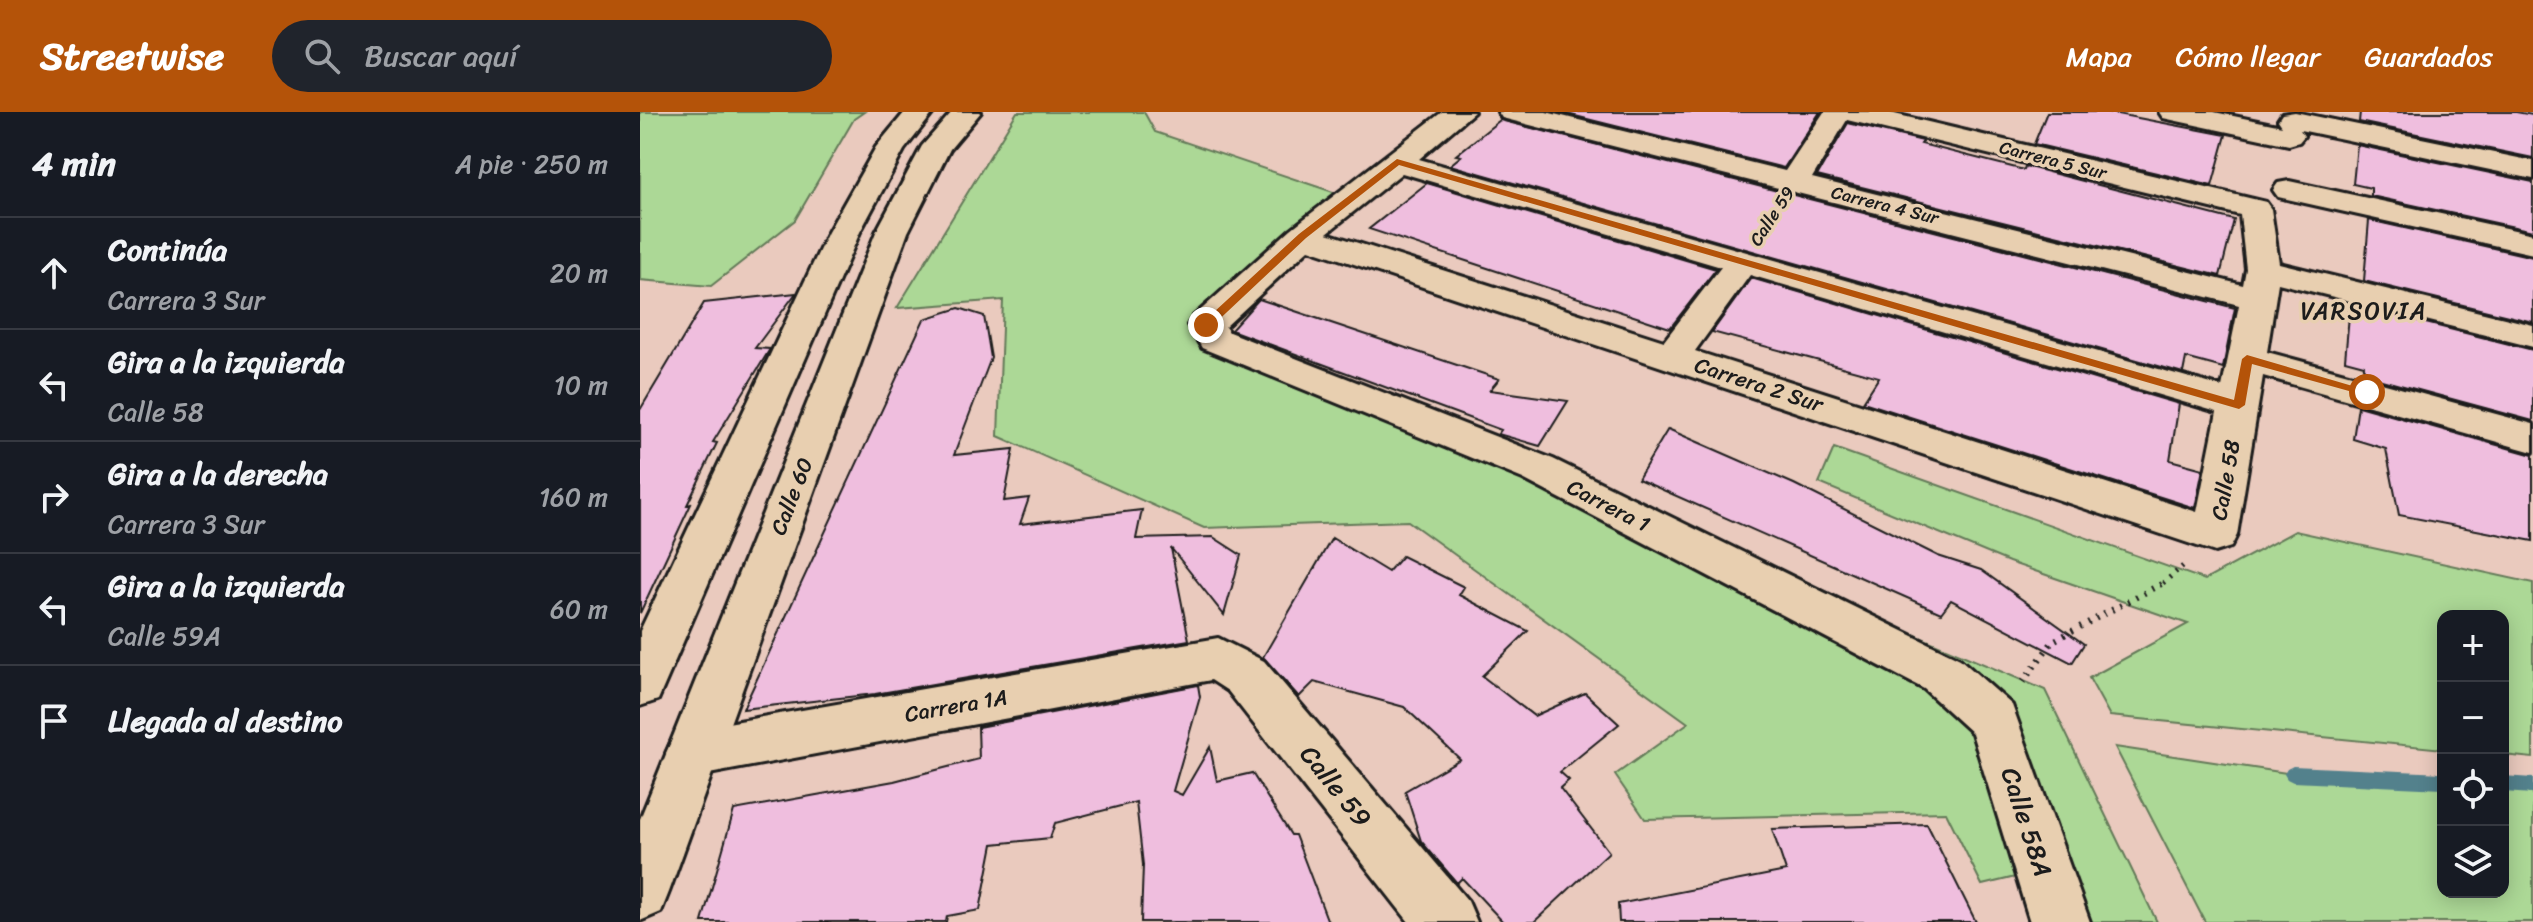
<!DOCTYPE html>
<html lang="es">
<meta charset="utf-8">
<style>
body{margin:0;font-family:Sriracha,sans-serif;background:#20242c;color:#f1f3f6}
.controls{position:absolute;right:24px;bottom:24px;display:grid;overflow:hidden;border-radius:16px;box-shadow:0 4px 20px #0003}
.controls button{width:72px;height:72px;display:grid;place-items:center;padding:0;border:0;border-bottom:2px solid #363941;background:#171b24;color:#f1f3f6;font:40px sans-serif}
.stop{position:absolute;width:24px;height:24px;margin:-18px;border:6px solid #b45309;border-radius:50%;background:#fff}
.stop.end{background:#b45309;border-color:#fff;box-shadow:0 2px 8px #0008}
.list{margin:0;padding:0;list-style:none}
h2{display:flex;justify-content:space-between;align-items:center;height:104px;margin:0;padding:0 32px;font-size:34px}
h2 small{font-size:26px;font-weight:400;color:#9ea1a6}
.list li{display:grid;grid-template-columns:52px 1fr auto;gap:24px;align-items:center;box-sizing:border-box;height:112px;padding:0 32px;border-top:2px solid #363941}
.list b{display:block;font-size:30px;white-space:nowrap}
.list p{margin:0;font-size:26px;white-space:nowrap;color:#9ea1a6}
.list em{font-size:26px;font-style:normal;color:#9ea1a6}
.icon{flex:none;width:44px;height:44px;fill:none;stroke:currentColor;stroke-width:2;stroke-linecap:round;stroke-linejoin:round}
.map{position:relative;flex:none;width:1893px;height:810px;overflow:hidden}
header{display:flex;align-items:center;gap:48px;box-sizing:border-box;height:112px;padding:0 40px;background:#b45309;color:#fff}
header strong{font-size:38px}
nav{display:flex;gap:44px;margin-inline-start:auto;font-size:28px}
.search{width:560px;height:72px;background:#20242c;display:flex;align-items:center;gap:20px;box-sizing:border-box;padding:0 28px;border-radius:44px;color:#9ea1a6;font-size:30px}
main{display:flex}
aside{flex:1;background:#171b24}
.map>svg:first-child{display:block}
</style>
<header>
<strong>Streetwise</strong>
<div class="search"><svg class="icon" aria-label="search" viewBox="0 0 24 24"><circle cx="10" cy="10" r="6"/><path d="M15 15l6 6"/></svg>Buscar aquí</div>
<nav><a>Mapa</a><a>Cómo llegar</a><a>Guardados</a></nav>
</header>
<main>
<aside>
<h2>4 min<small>A pie · 250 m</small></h2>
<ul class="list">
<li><svg class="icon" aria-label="ahead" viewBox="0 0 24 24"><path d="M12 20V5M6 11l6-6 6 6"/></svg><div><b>Continúa</b><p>Carrera 3 Sur</p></div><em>20 m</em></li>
<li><svg class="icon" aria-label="left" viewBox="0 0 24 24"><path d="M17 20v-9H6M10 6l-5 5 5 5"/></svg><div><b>Gira a la izquierda</b><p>Calle 58</p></div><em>10 m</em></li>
<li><svg class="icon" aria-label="right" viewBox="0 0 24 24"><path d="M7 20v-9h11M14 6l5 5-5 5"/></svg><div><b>Gira a la derecha</b><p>Carrera 3 Sur</p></div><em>160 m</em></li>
<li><svg class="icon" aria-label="left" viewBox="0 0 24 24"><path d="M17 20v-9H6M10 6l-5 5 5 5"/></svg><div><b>Gira a la izquierda</b><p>Calle 59A</p></div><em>60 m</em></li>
<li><svg class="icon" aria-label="arrive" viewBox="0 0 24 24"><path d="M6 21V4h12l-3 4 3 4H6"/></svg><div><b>Llegada al destino</b></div></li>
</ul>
</aside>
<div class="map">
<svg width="1893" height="810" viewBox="0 0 1893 810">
<rect width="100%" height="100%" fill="#eacabe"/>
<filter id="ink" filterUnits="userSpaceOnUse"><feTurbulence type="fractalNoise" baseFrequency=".0125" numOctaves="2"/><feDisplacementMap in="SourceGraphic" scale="16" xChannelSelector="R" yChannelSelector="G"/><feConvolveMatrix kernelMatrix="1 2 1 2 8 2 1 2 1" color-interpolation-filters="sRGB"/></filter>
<g filter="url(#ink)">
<path fill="#acd896" stroke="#647a59" stroke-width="2" d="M0,0h224l-10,7 -59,101 -84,66 -71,-6z
M377,0h127l11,20 190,64 -147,136 847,358 112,232h-81l-23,-54 -71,17 -36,-73 -301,7 -30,-44 73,-52 -280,-202 -204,7 -206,-92 5,-136 -106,8z
M1194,336l371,132 90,-49 238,52v175l-30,-3v-139h-60v133l-333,-33 -21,-38 99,-54 -179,-62 -190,-79z
M1475,635l178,27 150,11v107h60v-103l30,2v131h-328z"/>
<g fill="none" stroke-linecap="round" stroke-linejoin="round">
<path fill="#53818c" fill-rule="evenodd" d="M1653,654l150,7v16l-150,-7 -6,-3 -3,-5 3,-5z
M1863,664l30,2v16l-30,-2z"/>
</g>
<path fill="#efbede" stroke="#1c1c1c" stroke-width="2" d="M919,0h261l-36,56z
M1407,0h60l119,23 -14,51 -178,-42z
M1720,0h156l17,3v43l-174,-36z
M860,8l735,188 -12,60 -37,-10 -3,15 -733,-208 11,-9 -5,-1z
M1208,11l75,18 -2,3 103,26 1,-4 209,54 -14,56 -403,-100z
M1717,33l176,37v49l-162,-35v-8l-18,-4z
M787,71l289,86 -46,59 -301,-99z
M1729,108l164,37v65l-169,-41z
M1111,166l428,126 -9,56 33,9 -8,39 -332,-106 16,-25 -167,-45z
M156,181l-41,55 15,1 -57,93 4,1 -30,62 4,-1 -51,109v-203l64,-107z
M619,187l240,80 -9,11 78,11 -28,45 -42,-12 3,-4 -270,-100z
M1710,192l183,46v71l-170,-46 1,-10 -19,-5z
M319,196l25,8 7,42 -37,97 60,-6 -10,52 25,-3 -9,26 122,-14 -6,29 77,-2 28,18 -17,60 -53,-67 18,92 -314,54 -132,15 181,-390z
M1718,294l175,49v86l-134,-26 -13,-66 -33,-10z
M1028,317l126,55 144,72 43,14 103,74 -12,19 -121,-63 -10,13 -303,-134z
M692,426l56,34 14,-16 62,31 -5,8 69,36 -46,45 52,40 51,-23 34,31 -59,48 9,8 -9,8 49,64 -75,70h-31l-41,-44 -5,5 -36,-42 -16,-50 55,-32 -56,-52 -90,-25 -15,15 -36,-40z
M558,573l2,12 -27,94 9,4 28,-48 7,34 35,-8 39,62h4l33,87h-187l2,-57 -7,-63 -81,21 -5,15 -57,6 -13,66 -33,6 -1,6h-244l32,-112 160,-29 85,-22 -1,-32z
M1287,712l49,98h-357l-1,-18 168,-33 -14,-42z"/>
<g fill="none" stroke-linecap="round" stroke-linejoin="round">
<g stroke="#1c1c1c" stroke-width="6">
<path id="minor" d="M802,0h32l-55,47 803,228 17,-82 -737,-187 -4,-6h48l239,59 39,-59h62l380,90 5,7 8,54 254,62v22l-255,-64 -11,69 266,72v28l-270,-76 -26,159 -6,12 -16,5 -906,-303 -84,78 4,5 324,127 407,200 52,46 78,217h-60l-58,-189 -48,-44 -401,-210 -321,-131 -14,-23 5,-8 98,-88zM1207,8l393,95 6,54 -3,16 -431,-107zM762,61l319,94 -57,74 -337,-108zM1110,163l467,137 -20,100 -502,-161z
M1519,0h55l68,14 -4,-6 4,-6 13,-2 238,49v18l-233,-49 4,6 -5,6 -10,3 -126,-27z
M1649,69l244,53v20l-255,-57 -5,-7 5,-7z
M578,526l46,23 204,240 9,21h-68l-181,-231 -17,-11 -518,97 -19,-7 -8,-17 8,-17 19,-7z"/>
</g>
<g stroke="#1c1c1c" stroke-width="6">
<path id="secondary" d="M265,0h29l-30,38 -44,82 -202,468 -18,6v-75l188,-399 48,-85z
M312,0h29l-31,37 -42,83 -239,660 -8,20 -21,9v-102l236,-587 46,-86z"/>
</g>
<path stroke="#1c1c1c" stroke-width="4" stroke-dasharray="1 4" stroke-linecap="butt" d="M1123,118l12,-18"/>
<path stroke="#1c1c1c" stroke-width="5" stroke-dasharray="2 6" stroke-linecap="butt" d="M1523,471l20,-17"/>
<path stroke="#1c1c1c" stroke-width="6" stroke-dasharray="2 7" stroke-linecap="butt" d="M1383,570l30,-41 114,-60"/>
<use href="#minor" fill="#e8cfb0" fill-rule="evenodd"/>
<use href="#secondary" fill="#e8cfb0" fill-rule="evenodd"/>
</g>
</g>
<path fill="#b45309" d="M757,47l837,241 8,-41 5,-4 126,37 -6,4 -115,-32 -7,41 -6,4 -840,-244 -93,73 -96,90h-8v-5l97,-89z"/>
<g text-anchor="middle" stroke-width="7" stroke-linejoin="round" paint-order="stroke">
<g font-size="18" fill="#1c1c1c" stroke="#e8cfb0">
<text transform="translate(1413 48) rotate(14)" y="6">Carrera 5 Sur</text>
<text transform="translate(1245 93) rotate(14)" y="6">Carrera 4 Sur</text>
<text transform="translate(1132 104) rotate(-57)" y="6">Calle 59</text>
</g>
<g font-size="22" fill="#1c1c1c" stroke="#e8cfb0">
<text transform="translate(1119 272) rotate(18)" y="8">Carrera 2 Sur</text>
<text transform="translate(1585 368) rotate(-80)" y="8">Calle 58</text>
<text transform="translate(151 384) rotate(-69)" y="8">Calle 60</text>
<text transform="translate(969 393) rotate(27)" y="8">Carrera 1</text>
<text transform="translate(316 593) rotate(-10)" y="8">Carrera 1A</text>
</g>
<g font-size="24" letter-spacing="2" fill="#1c1c1c" stroke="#e8cfb0">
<text x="1724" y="207">VARSOVIA</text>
</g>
<g font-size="26" fill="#1c1c1c" stroke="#e8cfb0">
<text transform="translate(696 674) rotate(51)" y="9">Calle 59</text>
<text transform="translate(1387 710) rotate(72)" y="9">Calle 58A</text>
</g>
</g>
</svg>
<div class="controls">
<button>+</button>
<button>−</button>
<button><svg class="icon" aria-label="locate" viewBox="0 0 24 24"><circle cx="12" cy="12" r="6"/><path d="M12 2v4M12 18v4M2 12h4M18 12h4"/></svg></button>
<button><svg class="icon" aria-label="layers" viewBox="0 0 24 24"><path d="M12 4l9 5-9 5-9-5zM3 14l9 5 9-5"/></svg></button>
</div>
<div class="stop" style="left:1727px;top:280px"></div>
<div class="stop end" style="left:566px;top:213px"></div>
</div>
</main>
